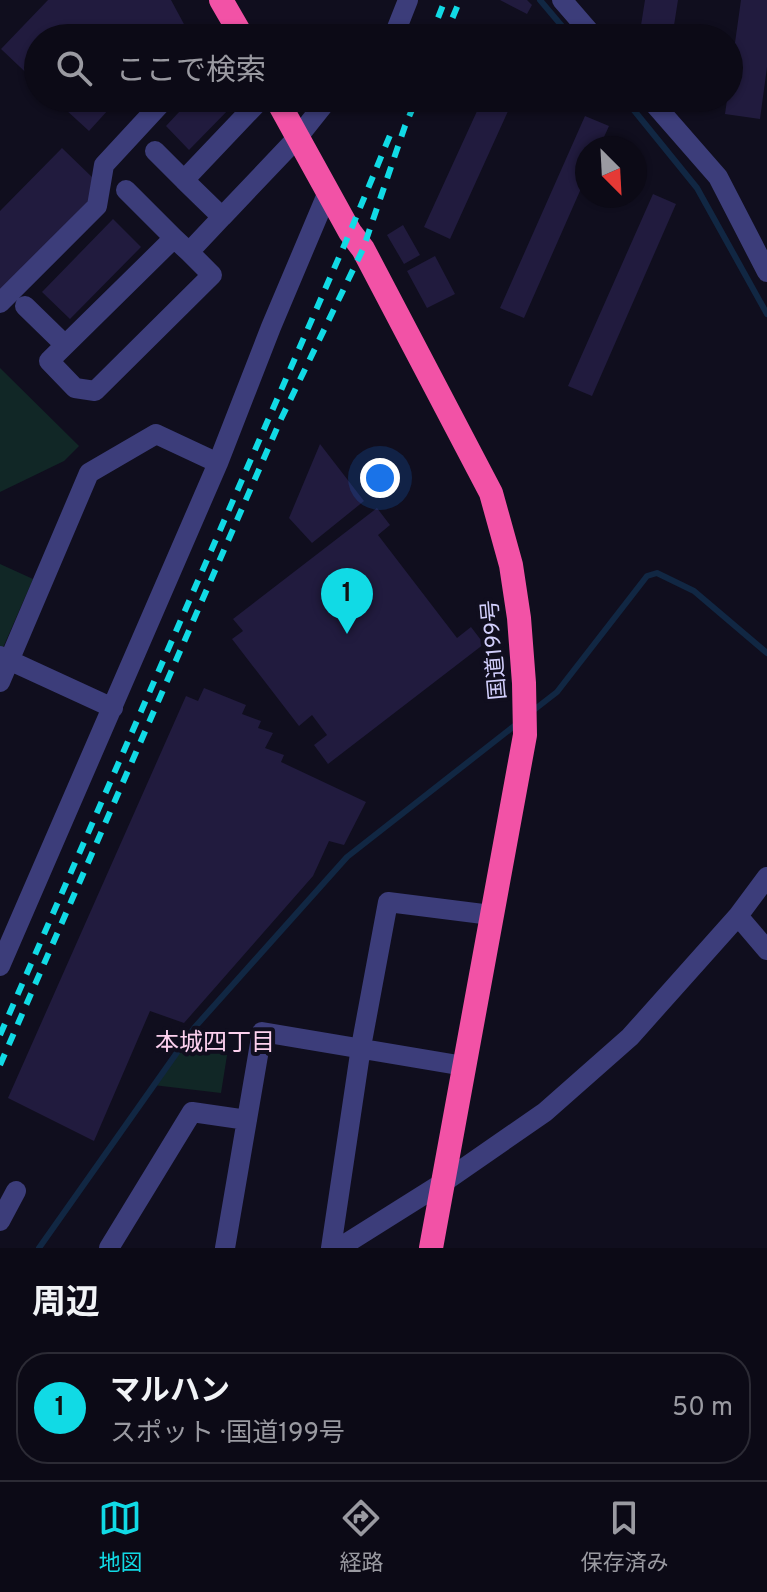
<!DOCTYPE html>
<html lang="ja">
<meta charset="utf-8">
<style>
body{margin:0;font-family:Overpass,"Noto Sans JP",sans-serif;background:#1a1823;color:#f1f3f6}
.compass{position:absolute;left:575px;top:136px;width:72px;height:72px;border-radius:50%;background:#0c0a16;box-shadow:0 2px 6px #0004;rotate:156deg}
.you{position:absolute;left:380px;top:478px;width:28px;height:28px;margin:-20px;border:6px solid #fff;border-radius:50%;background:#1a73e8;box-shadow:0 0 0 12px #1a73e833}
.badge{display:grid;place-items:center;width:52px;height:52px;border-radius:50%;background:#11dae5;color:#111;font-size:26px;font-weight:700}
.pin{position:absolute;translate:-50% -66px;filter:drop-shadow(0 2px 4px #0008)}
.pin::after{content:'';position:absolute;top:42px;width:28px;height:24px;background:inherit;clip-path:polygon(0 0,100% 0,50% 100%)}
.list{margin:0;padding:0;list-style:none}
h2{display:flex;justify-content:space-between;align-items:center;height:104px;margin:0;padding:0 32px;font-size:34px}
h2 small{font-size:26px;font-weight:400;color:#9a9aa1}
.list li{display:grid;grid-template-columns:52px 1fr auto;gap:24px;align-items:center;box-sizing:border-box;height:112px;margin:0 16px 16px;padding:0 16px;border:2px solid #2c2b35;border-radius:32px}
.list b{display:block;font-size:30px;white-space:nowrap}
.list p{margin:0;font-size:26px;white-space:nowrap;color:#9a9aa1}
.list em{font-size:26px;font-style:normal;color:#9a9aa1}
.icon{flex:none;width:44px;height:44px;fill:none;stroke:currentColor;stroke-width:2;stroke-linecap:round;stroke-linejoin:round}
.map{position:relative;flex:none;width:767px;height:1248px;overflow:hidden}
.search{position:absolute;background:#0c0a16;box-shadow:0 2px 6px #0004;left:24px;right:24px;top:24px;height:88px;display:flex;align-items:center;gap:20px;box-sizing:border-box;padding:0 28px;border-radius:44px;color:#9a9aa1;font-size:30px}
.sheet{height:232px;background:#0c0a16}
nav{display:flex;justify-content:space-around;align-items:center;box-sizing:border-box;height:112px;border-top:2px solid #2c2b35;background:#0c0a16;font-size:22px;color:#9a9aa1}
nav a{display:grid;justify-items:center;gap:4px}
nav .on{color:#11dae5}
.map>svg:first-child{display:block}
</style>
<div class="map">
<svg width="767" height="1248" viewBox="0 0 767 1248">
<rect width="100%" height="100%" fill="#100e1e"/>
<path fill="#112726" d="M0,368l79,78 -15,15 -64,31z
M0,564l33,15 -31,71 -2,-1z
M188,1041l40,8 -7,44 -68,-8z"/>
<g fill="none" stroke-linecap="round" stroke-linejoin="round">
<path stroke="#112743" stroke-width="6" d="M540,0l32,38
M624,98l73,90 70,126
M530,713l27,-21 90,-116 10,-3 37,18 73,62
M39,1248l156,-221 152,-170 171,-134"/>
</g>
<path fill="#211b3e" d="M48,0h123l14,26 -11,12h-136v46l-37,-35z
M500,0h27l5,5 -5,9z
M645,0h33l-6,38h-33z
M741,0h26v67l-7,52 -35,-5z
M53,98h66l-30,33z
M192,98h23l20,5 -46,47 -23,-24z
M483,98h31l-64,141 -26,-12z
M585,116l24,10 -10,22h-12v27l-63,143 -24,-10z
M62,148l33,32 -6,20 -89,91v-80z
M653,194l23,10 -84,192 -24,-10z
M113,219l28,28 -71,72 -28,-27z
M403,225l17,30 -16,9 -17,-29z
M435,256l20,38 -28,14 -20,-37z
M320,444l44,57 -52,42 -23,-25z
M377,508l13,17 -12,10 79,103 14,-11 13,17 -156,120 -14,-19 13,-10 -15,-20 -13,11 -67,-87 11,-8 -10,-12z
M204,688l42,17 -4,9 19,7 -3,7 15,5 -8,15 19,7 -3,7 85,40 -22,43 -15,-4 -16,35 -129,147 -34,-12 -56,130 -86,-43 178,-402 12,5z"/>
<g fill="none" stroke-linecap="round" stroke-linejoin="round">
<path stroke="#3c3d7a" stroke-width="20" d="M562,0l33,38
M393,38l15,-38
M649,98l69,79 49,95
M155,151l29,29 78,-82
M184,180l38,37 76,-80 31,-39
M126,190l48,48
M189,252l-15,-14 -125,123 26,27 20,3 117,-116 -23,-23 33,-35
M0,303l97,-97 7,-41 62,-67
M25,306l40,39
M0,656l113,52
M0,682l89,-209 67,-39 62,29
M738,916l29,34
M0,966l218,-503 53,-136 57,-135
M0,1221l16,-30
M109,1248l83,-136 55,8
M225,1248l37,-216 202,34
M331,1248l30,-201 27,-145 103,13
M339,1248l105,-66 101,-70 85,-75 108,-121 29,-39"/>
<path stroke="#f252a6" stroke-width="24" d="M221,0l22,38
M276,98l74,134 13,17 128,244 20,72 8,53 5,65 1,52 -94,513"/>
<path stroke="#11dae5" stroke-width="6" stroke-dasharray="12 10" stroke-linecap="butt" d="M430,38l15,-38
M444,38l16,-38
M0,1035l350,-803 43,-104
M0,1065l281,-646 82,-170 42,-123 12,-28"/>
</g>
<g text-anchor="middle" stroke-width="8" stroke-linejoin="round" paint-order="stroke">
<g font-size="22" fill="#d1cefb" stroke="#100e1e">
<text transform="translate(493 650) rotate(-95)" y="8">国道199号</text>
</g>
<g font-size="24" fill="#fcd0ee" stroke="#100e1e">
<text x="215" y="1050">本城四丁目</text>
</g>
</g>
</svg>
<svg class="compass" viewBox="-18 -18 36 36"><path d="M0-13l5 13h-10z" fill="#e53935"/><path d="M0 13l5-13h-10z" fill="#9a9aa1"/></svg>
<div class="you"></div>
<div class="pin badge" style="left:347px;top:634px">1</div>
<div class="search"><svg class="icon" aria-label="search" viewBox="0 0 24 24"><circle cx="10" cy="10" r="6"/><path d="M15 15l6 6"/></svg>ここで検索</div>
</div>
<section class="sheet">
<h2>周辺<small></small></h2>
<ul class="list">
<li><span class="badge">1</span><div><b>マルハン</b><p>スポット · 国道199号</p></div><em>50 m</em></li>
</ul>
</section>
<nav>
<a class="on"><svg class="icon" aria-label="map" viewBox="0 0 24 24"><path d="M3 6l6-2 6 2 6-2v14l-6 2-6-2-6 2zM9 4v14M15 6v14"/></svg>地図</a>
<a><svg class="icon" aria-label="directions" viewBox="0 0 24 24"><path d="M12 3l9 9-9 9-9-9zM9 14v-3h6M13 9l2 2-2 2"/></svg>経路</a>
<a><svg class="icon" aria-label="saved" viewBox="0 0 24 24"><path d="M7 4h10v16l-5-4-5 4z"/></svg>保存済み</a>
</nav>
